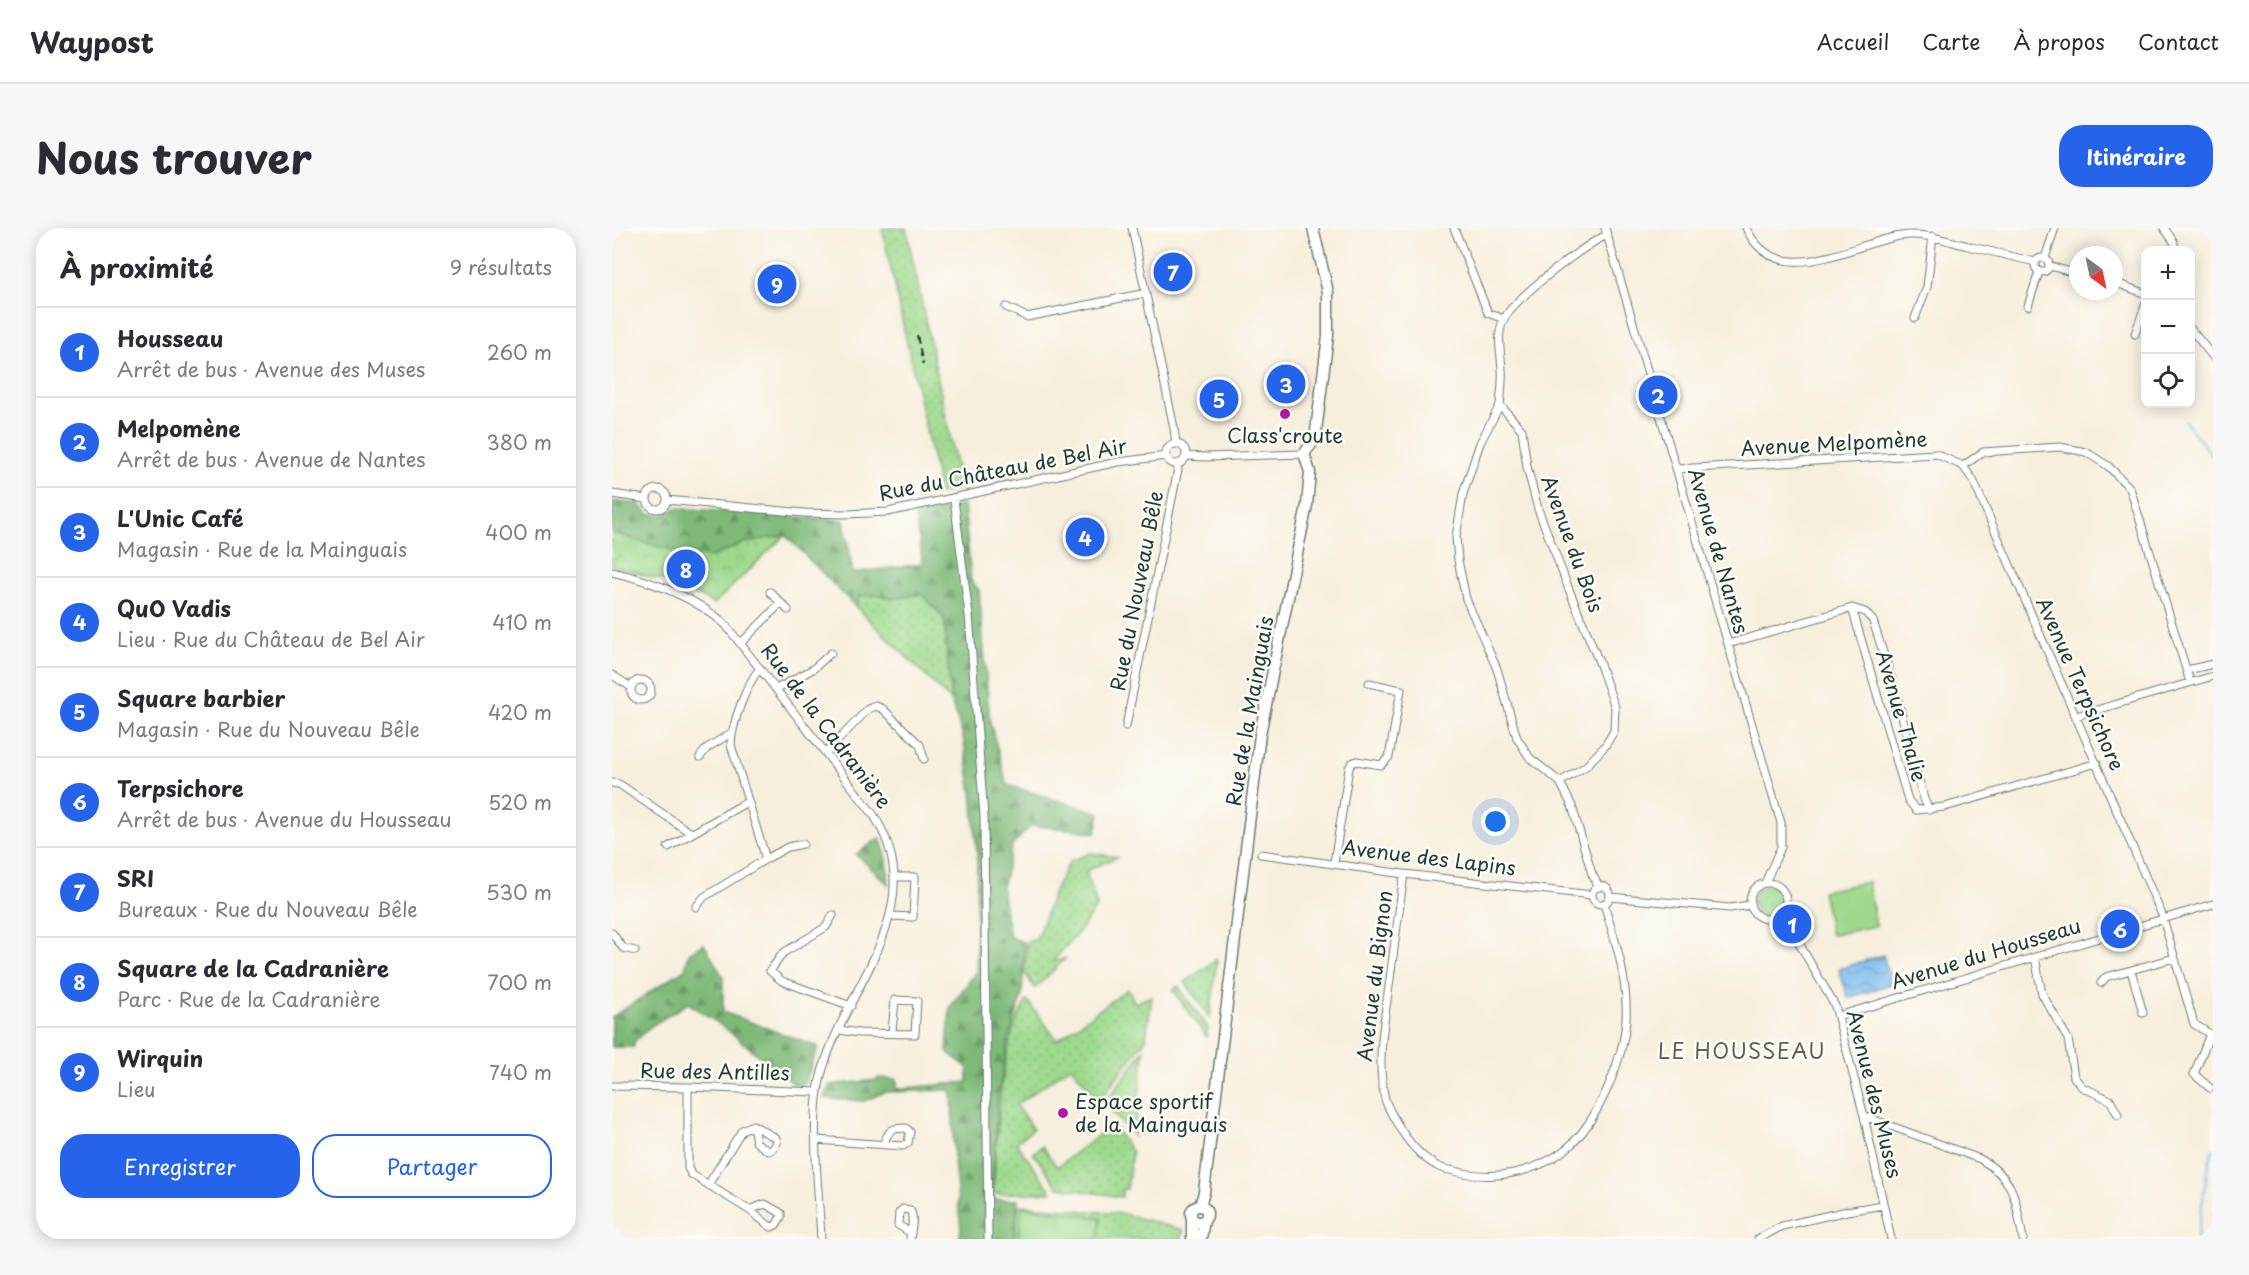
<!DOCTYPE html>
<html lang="fr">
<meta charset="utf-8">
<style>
body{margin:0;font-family:"Playpen Sans",sans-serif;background:#f7f7f7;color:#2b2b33}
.controls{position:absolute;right:18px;top:18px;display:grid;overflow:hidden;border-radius:12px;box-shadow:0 3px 15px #0003}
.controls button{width:54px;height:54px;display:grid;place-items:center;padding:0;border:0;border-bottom:2px solid #e1e1e2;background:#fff;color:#2b2b33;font:30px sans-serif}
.compass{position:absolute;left:1457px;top:18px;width:54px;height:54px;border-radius:50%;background:#fff;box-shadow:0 3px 15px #0003;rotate:147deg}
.you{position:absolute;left:884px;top:594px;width:21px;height:21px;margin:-15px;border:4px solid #fff;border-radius:50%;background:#1a73e8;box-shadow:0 0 0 9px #1a73e833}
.badge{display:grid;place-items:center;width:39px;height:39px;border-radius:50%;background:#2563eb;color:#fff;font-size:20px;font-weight:700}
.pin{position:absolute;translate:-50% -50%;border:3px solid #fff;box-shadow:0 2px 6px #0006}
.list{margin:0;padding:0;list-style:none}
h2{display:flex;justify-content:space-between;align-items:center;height:78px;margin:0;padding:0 24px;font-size:26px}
h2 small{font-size:20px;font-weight:400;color:#7c7c81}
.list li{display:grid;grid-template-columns:39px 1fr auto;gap:18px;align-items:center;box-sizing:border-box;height:90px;padding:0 24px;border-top:2px solid #e1e1e2}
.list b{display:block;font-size:22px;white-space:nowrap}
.list p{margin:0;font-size:20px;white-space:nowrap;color:#7c7c81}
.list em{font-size:20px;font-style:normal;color:#7c7c81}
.actions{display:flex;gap:12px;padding:18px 24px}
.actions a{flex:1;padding:14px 0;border:2px solid #2563eb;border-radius:24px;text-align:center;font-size:21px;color:#2563eb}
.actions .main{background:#2563eb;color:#fff}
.icon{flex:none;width:33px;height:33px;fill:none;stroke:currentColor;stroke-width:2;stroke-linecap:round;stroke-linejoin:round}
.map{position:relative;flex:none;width:1601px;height:1011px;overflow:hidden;border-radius:24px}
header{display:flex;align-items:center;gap:36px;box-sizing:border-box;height:84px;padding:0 30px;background:#fff;border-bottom:2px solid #e1e1e2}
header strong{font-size:28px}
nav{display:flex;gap:33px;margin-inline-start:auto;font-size:21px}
.intro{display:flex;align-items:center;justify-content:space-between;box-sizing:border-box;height:144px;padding:0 36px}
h1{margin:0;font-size:42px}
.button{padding:15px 27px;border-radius:24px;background:#2563eb;color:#fff;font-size:21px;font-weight:700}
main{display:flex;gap:36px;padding:0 36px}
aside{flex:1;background:#fff;border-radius:24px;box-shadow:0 3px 15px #0003}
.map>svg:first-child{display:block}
</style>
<header>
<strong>Waypost</strong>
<nav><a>Accueil</a><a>Carte</a><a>À propos</a><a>Contact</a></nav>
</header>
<div class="intro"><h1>Nous trouver</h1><a class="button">Itinéraire</a></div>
<main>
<aside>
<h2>À proximité<small>9 résultats</small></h2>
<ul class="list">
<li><span class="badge">1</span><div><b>Housseau</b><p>Arrêt de bus · Avenue des Muses</p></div><em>260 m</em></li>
<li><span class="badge">2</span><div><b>Melpomène</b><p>Arrêt de bus · Avenue de Nantes</p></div><em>380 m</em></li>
<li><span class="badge">3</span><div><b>L'Unic Café</b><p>Magasin · Rue de la Mainguais</p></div><em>400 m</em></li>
<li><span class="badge">4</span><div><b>QuO Vadis</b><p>Lieu · Rue du Château de Bel Air</p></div><em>410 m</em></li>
<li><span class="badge">5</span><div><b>Square barbier</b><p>Magasin · Rue du Nouveau Bêle</p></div><em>420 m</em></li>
<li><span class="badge">6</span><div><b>Terpsichore</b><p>Arrêt de bus · Avenue du Housseau</p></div><em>520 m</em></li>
<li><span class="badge">7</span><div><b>SRI</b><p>Bureaux · Rue du Nouveau Bêle</p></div><em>530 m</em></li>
<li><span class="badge">8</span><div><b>Square de la Cadranière</b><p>Parc · Rue de la Cadranière</p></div><em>700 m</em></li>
<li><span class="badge">9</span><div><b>Wirquin</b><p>Lieu</p></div><em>740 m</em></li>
</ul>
<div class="actions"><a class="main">Enregistrer</a><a>Partager</a></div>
</aside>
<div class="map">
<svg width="1601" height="1011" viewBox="0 0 1601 1011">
<defs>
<pattern id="grass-dots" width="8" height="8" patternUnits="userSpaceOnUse" patternTransform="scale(1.5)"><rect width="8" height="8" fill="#9dd98d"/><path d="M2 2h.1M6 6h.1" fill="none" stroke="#87bb7a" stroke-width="1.8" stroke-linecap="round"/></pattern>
<pattern id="forest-firs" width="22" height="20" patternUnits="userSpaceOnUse" patternTransform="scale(1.5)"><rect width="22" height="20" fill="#7eb978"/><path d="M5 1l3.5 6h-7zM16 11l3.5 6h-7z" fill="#679863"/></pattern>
<pattern id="park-crowns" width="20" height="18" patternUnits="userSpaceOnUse" patternTransform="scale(1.5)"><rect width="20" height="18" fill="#9dd98d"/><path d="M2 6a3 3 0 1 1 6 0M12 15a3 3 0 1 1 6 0" fill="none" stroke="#87bb7a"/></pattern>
<pattern id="water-waves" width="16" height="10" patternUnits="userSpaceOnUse" patternTransform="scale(1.5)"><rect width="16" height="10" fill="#7bbaef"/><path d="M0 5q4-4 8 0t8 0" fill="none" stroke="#6498c2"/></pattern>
</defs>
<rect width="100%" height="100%" fill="#fdfcf7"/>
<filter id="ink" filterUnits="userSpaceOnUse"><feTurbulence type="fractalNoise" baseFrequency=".0167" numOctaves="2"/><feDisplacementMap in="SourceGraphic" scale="12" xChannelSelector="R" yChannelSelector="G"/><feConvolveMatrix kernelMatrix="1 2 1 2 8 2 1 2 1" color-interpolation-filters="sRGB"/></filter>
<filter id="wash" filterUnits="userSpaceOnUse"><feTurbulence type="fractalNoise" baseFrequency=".008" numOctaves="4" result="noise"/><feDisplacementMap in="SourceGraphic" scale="24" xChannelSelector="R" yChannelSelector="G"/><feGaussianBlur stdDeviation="1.35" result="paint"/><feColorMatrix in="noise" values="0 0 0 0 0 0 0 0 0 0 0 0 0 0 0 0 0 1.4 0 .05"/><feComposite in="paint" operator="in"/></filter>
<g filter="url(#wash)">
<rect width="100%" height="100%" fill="#f7efdd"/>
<path fill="url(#grass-dots)" stroke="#5e8b60" stroke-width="1.5" d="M270,0h24l55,260 -21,6z
M310,366l22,24 7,83 -95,-94 3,-11 20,-1 13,4z
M479,625l26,4 -31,14 11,35 -18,26 -27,30 14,-4 -31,30 -11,-16 4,-32h8l19,-51 15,-28z
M1141 673a15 15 0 1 1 30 0a15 15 0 1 1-30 0Z
M605,731l-7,59 -25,-36z
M566,758l30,42 -2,9 -33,-47z
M516,761l7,14 17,-7 -6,43 -47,62 -28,-35 -55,39 17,24 -17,14 36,49 -59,2c4,-51 5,-121 22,-169 3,-9 8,-17 12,-25l30,40z
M532,822l-6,60 -31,-4 -2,-3z
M500,884l25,2 -3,22z
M500,897l20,27 -5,37h-5v8l-64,-10 -25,-34 9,-7 15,21z
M407,977l105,9 59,16 -1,9h-168z"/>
<path fill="url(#forest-firs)" stroke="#4e7b56" stroke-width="1.5" d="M0,273l27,3 10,10 14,1 13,-7 168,12 9,53 68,-9 1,-7 -7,-42 49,-10 7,76 8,9 11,132 17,63 93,28 -4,20 -36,-5 -29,-2 -19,19 -10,43 8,49 15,6 -3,52 -14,46 -10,56 -6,102 26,1 -4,39h-55l2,-9 -7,-69 -2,-66 -1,-5 -66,2 -21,9 -40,-3 6,-13 47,-5 1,-2 19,1v10l71,-7v-14l-21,-16 3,-45 26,-35 1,-118 -5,-62 -9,-55 -12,-36 -7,-83 -22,-24 -30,5 -13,-4 -20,1 -3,11 -71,-72 -41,8 -32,14 -30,-3 -70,-21z
M268,610l7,20 2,27 -33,-31z
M92,716l19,33v35l95,35 -13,37 -10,1 -70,-57 -37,-25 -37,23 -17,16v5h-22v-30l73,-48 4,-16z"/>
<path fill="url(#park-crowns)" stroke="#5e8b60" stroke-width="1.5" d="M0,305l70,21 30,3 32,-14 41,-8 -71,69 -33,-18 -69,-20z"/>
<path fill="#9dd98d" stroke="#5e8b60" stroke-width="1.5" d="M1256,654l8,44 -45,9 -9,-44z
M410,979l79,11 -3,21h-80z"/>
<path fill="url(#water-waves)" stroke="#4d7c92" stroke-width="1.5" d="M1271,727l9,29 -44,14 -9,-29z"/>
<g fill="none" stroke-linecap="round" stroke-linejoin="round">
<path stroke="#7bbaef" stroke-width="2" d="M1573,193l28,36
M1585,1011l10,-67 6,-23"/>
</g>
</g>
<g filter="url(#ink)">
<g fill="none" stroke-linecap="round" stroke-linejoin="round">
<g stroke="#6b7b6f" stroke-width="9">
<path id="street" d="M520,0l42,200 2,16
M842,0l34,85 16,6
M993,0l176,595v24l-16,36
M1134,0c33,69 112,10 163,7 21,-1 39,6 59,11 22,5 45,11 67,16
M1552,0l10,14v8
M1423 37a7 7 0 1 1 14 0a7 7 0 1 1-14 0Z
M1433,30l10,-30
M1438,38l28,8
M1502,54l32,12
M1416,78l11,-34
M394,79l21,10 119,-24
M1303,90l12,-31 6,-51
M1578,100l23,29
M1523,106l11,-31
M888,177l-20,38 -17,51 -7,43 2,23 8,39 31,70 20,69 13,20 30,24
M554 226a10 10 0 1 1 20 0a10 10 0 1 1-20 0Z
M574,228l19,1 99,-3
M1351,238l10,14 189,435 32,109 19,12
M1065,241l259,-15 27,12 20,-14 77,-5 26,5 22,14 22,22 60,194
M35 271a10 10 0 1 1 20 0a10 10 0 1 1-20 0Z
M0,266l34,5
M342,271l15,116 15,202 4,422
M55,272l137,13 43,1 41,-2 230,-50 48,-6
M0,344c40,9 81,24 113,52l148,190c63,97 -32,174 -53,266 -10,43 -1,113 1,159
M158,364l18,18
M1240,380l13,4 8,9 22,69 29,109 5,11
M129,415l40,-40
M1116,416l124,-36 56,192 8,10 29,-3 152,-44
M148,440c-14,17 -28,55 -29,77l35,114
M1575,442l26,-6
M0,447l19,12
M19 462a10 10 0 1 1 20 0a10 10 0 1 1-20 0Z
M164,461l37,-20 18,-16
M1464,488l137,-40
M514,498l50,-247 2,-10 -2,-5
M214,525l42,-44 8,-3 7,3 37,36 4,14
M88,529l7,-9 24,-15
M0,555l7,1 72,49
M56,619l79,-45
M649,626l143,20 188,21
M722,635l15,-95 3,-5 5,-2 24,4 8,-8 12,-67 -32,-7
M792,646c-5,37 -10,75 -15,112 -5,38 -13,76 -4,113 2,7 6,14 10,21 10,18 24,36 42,46 5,3 12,4 18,5 38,10 79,3 111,-22 31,-25 58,-90 60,-130 2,-40 -10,-77 -22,-115
M1138 673a18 18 0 1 1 36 0a18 18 0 1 1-36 0Z
M980 667a9 9 0 1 1 18 0a9 9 0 1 1-18 0Z
M987,659l-7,-13 -20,-68 -12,-24 26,-16 19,-20 9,-15 1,-24 -16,-45 -31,-75 -30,-78 -11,-42 -5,-37 -22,-25c1,-12 3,-24 2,-36 -1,-17 -6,-35 2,-50 10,-21 82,-75 103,-84
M998,669l120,11 20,-3
M84,679l8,-10 62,-38 22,-12 15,-3
M1172,680l8,23 43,75 29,110 27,123
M221,687l-7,12 -43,26 -13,18 12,10 69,25
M279,688l22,1 2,-40h-20
M1157,691l23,12
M0,705l11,15 12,3
M1423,729l7,37 26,45 6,38 8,10 28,13 8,15
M1519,742l12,43
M1489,755l5,-6 68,-19
M1226,788l375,-112
M227,802l20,3 56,1 2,-33 -22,-1 -3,32
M1598,806l-16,40 16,14
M0,858l76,1 129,5
M76,859v81l3,6 58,36 16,-6 16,9v4l-5,8 -5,2 -22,-17
M1252,888l116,43c37,21 35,41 43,80
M204,912l87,6 5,-3 2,-11 -4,-4c-14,0 -17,1 -22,15
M96,957l34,-55 11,-5 23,13 1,5 -5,7 -4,1 -12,-9 -3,-17
M298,1011c1,-9 5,-21 0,-29l-7,-1 -4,4 -1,12 13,8
M1146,1011l24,-13 65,-15 36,-6"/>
</g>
<g stroke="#6b7b6f" stroke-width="13">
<path id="secondary" d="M588,978l4,-14 56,-458 47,-229 3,-33 -6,-18 11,-15 13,-103v-44l-15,-64
M579 986a8 8 0 1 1 16 0a8 8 0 1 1-16 0Z
M580,1011v-21
M589,1011l3,-19"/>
</g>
<use href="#street" stroke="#fff" stroke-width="7"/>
<use href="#secondary" stroke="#fff" stroke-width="10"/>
<path stroke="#1f3d34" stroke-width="2" stroke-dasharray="9 4.5" stroke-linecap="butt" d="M305,107l6,30"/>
</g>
</g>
<g fill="#b5179e" stroke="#fdfcf7" stroke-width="2">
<circle cx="673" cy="186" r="6"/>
<circle cx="451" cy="885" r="6"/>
</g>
<g text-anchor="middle" stroke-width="5" stroke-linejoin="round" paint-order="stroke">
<g font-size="20" fill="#1f3d34" stroke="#fdfcf7">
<text x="673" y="215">Class'croute</text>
<text x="463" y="881" text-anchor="start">Espace sportif<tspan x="463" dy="23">de la Mainguais</tspan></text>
</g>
<g font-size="20" fill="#1f3d34" stroke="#fdfcf7">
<text transform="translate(1222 216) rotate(-3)" y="7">Avenue Melpomène</text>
<text transform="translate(391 242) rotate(-11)" y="7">Rue du Château de Bel Air</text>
<text transform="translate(960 316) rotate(70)" y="7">Avenue du Bois</text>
<text transform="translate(1106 323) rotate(74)" y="7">Avenue de Nantes</text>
<text transform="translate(525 363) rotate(-79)" y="7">Rue du Nouveau Bêle</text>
<text transform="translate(1468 456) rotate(66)" y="7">Avenue Terpsichore</text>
<text transform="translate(638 483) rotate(-80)" y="7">Rue de la Mainguais</text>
<text transform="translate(1289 488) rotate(74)" y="7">Avenue Thalie</text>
<text transform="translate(214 498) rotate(53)" y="7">Rue de la Cadranière</text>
<text transform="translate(817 630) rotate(7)" y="7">Avenue des Lapins</text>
<text transform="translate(1374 726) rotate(-17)" y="7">Avenue du Housseau</text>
<text transform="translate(763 748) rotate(-83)" y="7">Avenue du Bignon</text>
<text transform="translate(103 844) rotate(1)" y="7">Rue des Antilles</text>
<text transform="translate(1262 866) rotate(76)" y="7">Avenue des Muses</text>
</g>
<g font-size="21" letter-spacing="1.5" fill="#626053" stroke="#fdfcf7">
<text x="1130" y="831">LE HOUSSEAU</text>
</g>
</g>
</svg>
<div class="controls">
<button>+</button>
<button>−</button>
<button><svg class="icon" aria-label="locate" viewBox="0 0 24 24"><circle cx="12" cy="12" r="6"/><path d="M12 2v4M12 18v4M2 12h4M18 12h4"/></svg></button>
</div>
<svg class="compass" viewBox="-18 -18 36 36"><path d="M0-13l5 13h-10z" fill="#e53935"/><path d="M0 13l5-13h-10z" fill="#7c7c81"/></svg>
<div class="you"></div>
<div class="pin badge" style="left:1180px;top:696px">1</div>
<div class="pin badge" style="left:1046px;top:167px">2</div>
<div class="pin badge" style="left:674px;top:156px">3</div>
<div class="pin badge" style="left:473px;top:309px">4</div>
<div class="pin badge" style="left:607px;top:171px">5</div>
<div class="pin badge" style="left:1508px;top:701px">6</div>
<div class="pin badge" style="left:561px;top:44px">7</div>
<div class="pin badge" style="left:74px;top:341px">8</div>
<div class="pin badge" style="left:165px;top:56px">9</div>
</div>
</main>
